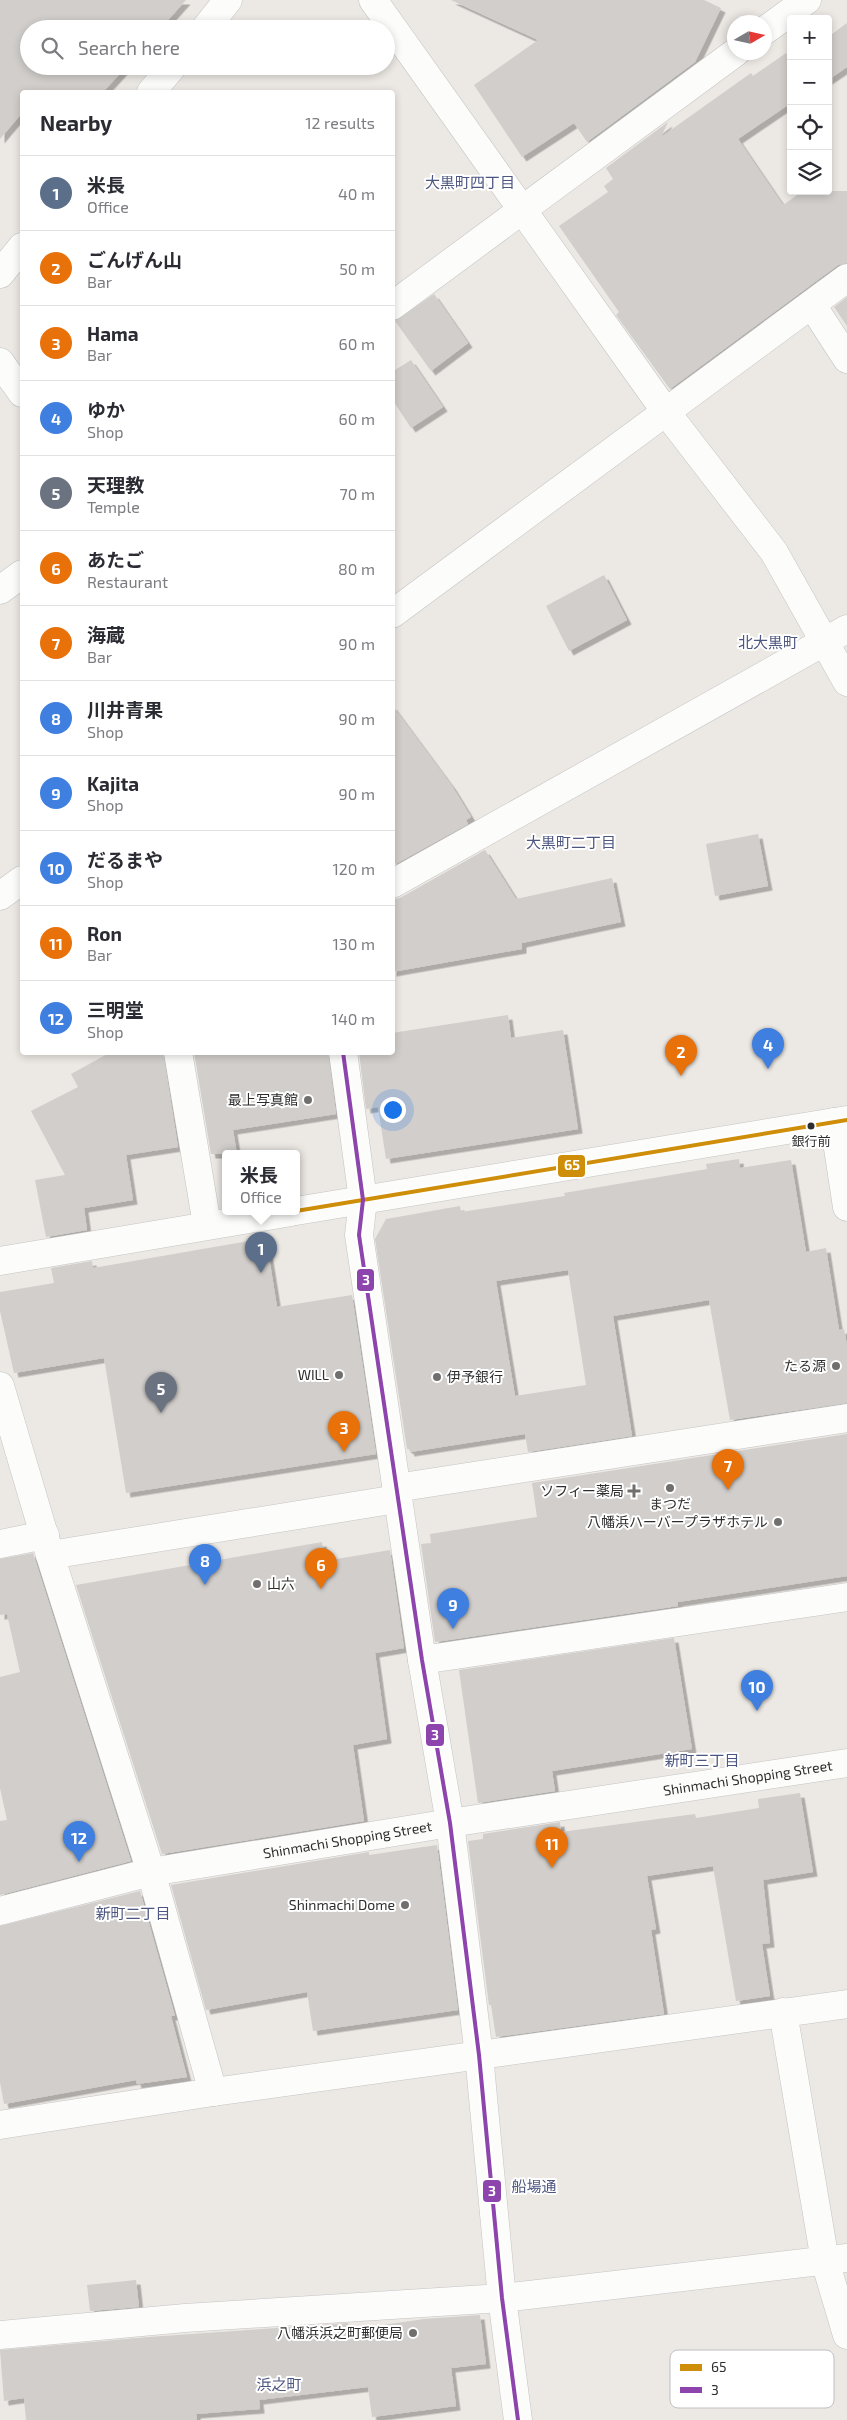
<!DOCTYPE html>
<meta charset="utf-8">
<style>
body{margin:0;font-family:"Exo 2","Noto Sans JP",sans-serif;background:#f7f7f7;color:#2b2b33}
.controls{position:absolute;right:15px;top:15px;display:grid;overflow:hidden;border-radius:5px;box-shadow:0 2px 8px #0003}
.controls button{width:45px;height:45px;display:grid;place-items:center;padding:0;border:0;border-bottom:1px solid #e1e1e2;background:#fff;color:#2b2b33;font:25px sans-serif}
.compass{position:absolute;left:727px;top:15px;width:45px;height:45px;border-radius:50%;background:#fff;box-shadow:0 2px 8px #0003;rotate:81deg}
.you{position:absolute;left:392px;top:1109px;width:18px;height:18px;margin:-12px;border:4px solid #fff;border-radius:50%;background:#1a73e8;box-shadow:0 0 0 8px #1a73e833}
.badge{display:grid;place-items:center;width:32px;height:32px;border-radius:50%;background:#db2777;color:#fff;font-size:16px;font-weight:700}
.pin{position:absolute;translate:-50% -41px;filter:drop-shadow(0 1px 2px #0008)}
.pin::after{content:'';position:absolute;top:26px;width:18px;height:15px;background:inherit;clip-path:polygon(0 0,100% 0,50% 100%)}
.popup{position:absolute;left:222px;top:1150px;width:78px;height:65px;box-sizing:border-box;display:grid;place-content:center;border-radius:5px;background:#fff;filter:drop-shadow(0 1px 4px #0005);font-size:16px;white-space:nowrap;color:#7c7c81}
.popup b{font-size:19px;color:#2b2b33}
.popup::after{content:'';position:absolute;left:50%;top:100%;margin-left:-10px;border:10px solid transparent;border-top-color:#fff}
.list{margin:0;padding:0;list-style:none}
h2{display:flex;justify-content:space-between;align-items:center;height:65px;margin:0;padding:0 20px;font-size:21px}
h2 small{font-size:16px;font-weight:400;color:#7c7c81}
.list li{display:grid;grid-template-columns:32px 1fr auto;gap:15px;align-items:center;box-sizing:border-box;height:75px;padding:0 20px;border-top:1px solid #e1e1e2}
.list b{display:block;font-size:19px;white-space:nowrap}
.list p{margin:0;font-size:16px;white-space:nowrap;color:#7c7c81}
.list em{font-size:16px;font-style:normal;color:#7c7c81}
.icon{flex:none;width:28px;height:28px;fill:none;stroke:currentColor;stroke-width:2;stroke-linecap:round;stroke-linejoin:round}
.map{position:relative;flex:none;width:847px;height:2420px;overflow:hidden}
.search{position:absolute;background:#fff;box-shadow:0 2px 8px #0003;left:20px;top:20px;width:375px;height:55px;display:flex;align-items:center;gap:12px;box-sizing:border-box;padding:0 18px;border-radius:28px;color:#7c7c81;font-size:19px}
.panel{position:absolute;background:#fff;box-shadow:0 2px 8px #0003;left:20px;top:90px;width:375px;height:965px;border-radius:5px}
.map>svg:first-child{display:block}
</style>
<div class="map">
<svg width="847" height="2420" viewBox="0 0 847 2420">
<defs>
<filter id="shadow"><feDropShadow dx="4.5" dy="4.5" stdDeviation="0" flood-color="#0004"/></filter>
</defs>
<rect width="100%" height="100%" fill="#ece8e4"/>
<path fill="#d1cecb" fill-rule="evenodd" filter="url(#shadow)" d="M0,0h186l-26,29h-131v37h98l-24,26h-81v21l-22,26z
M451,0h253l17,8 -26,54 -108,80 -13,-19 -52,34 -48,-72 64,-45z
M847,23v44l-19,13v-43z
M786,53l5,7v46l-3,-1 -50,34 45,66 20,-14h44v72l-9,2 -168,124 -54,-74 3,-3 -60,-86 49,-34 -4,-6 9,-7 -7,-11 62,-46 -7,15 90,-64 2,3z
M434,294l34,49 -37,28 -36,-50z
M847,297v29l-13,-19z
M411,360l32,47 -32,21 -19,-29v-27z
M604,575l23,45 -58,31 -23,-45z
M392,705l60,81 19,31 -5,3 2,4 -76,42z
M758,834l10,52 -53,10 -9,-52z
M485,850l31,49 96,-21 9,44 -99,21v6l-130,23v-72l8,-2z
M508,1015l3,23 52,-8 15,99 -192,30 -8,-52 -12,2 -7,-57h33v-19z
M111,1052h52l15,95 -52,8 7,45 -49,8 3,22 -41,7 -11,-57 30,-5 -34,-64 47,-24 -7,-13z
M194,1052h134l8,62 -103,16 4,24h-26z
M739,1159l1,9 51,-8 15,92 20,-4 13,82 5,-1 3,16v58l-117,17 -21,-120 -96,16 19,120 -104,16 -3,-18 -115,18 -1,-3h-2l-32,-210 11,-20 74,-13 1,6 104,-16 -1,-3 143,-24 -1,-5zM568,1270l18,115 -71,11 -19,-115z
M266,1238l11,69 75,-12 24,159 -250,39 -22,-135 -90,15 -14,-62v-19l54,-9 -3,-15 41,-7 1,7z
M847,1434v142l-169,26v4l-243,36 -14,-98 10,-1 -1,-9 107,-17 -5,-34z
M322,1542l3,19 65,-11 14,98 -29,5 12,86 -34,6 11,76 -202,33 -86,-269z
M33,1553l98,308 -131,34v-74l7,-1 -7,-32v-111l20,-5 -13,-58 -7,1v-56z
M674,1638l18,111 -140,22 3,20 -77,12 -19,-133z
M800,1793l13,79 -50,8 7,63 -8,1 8,52 -34,5 -23,-135 -66,10 9,53 -5,1 13,84 -168,23 -5,-32h-2l-21,-164 15,-2v-5l77,-12 1,10 134,-18 1,4 63,-10 -1,-9z
M437,1845l21,165 -145,21 -6,-39 -101,18 -35,-125 198,-33v3z
M140,1891l35,125h-4l16,61 -50,7 -1,-4 -132,24 -4,-22v-156z
M136,2280l3,27 -49,4 -3,-26z
M480,2315l6,49 -35,4 5,38 -84,11 -4,-30 -109,13 1,9 -64,5 1,6h-171l-2,-22 -20,3 -4,-51 149,-13 199,-14 1,7 75,-11z"/>
<g fill="none" stroke-linecap="round" stroke-linejoin="round">
<g stroke="#c5c4c5" stroke-width="29">
<g id="minor">
<path d="M373,0l293,412 108,140 73,130"/>
<path d="M205,29l23,-29"/>
<path d="M764,31l43,-31"/>
<path d="M151,92l22,-26"/>
<path d="M0,274l22,-27"/>
<path d="M812,305l35,54"/>
<path d="M392,306l344,-254"/>
<path d="M0,362l22,31"/>
<path d="M0,590l22,-16"/>
<path d="M392,614l455,-336"/>
<path d="M392,884l455,-255"/>
<path d="M0,896l22,-16"/>
<path d="M178,1052l29,173"/>
<path d="M343,1052l20,148 -4,35 63,425 28,163 29,232 23,243 16,122"/>
<path d="M834,1122l13,85"/>
<path d="M0,1386l50,169 101,317 62,220"/>
<path d="M396,1488l451,-70"/>
<path d="M0,1544l45,-9"/>
<path d="M50,1555l347,-56"/>
<path d="M422,1660l425,-63"/>
<path id="s1" d="M0,1911l151,-39 299,-49 397,-60"/>
<path d="M783,2012l42,249 22,74"/>
<path d="M0,2125l213,-33 634,-88"/>
<path d="M0,2335l185,-17 317,-20 345,-40"/>
</g>
</g>
<g stroke="#c5c4c5" stroke-width="29">
<path id="tertiary" d="M296,1211l551,-91
M0,1261l291,-49"/>
</g>
<use href="#minor" stroke="#fcfcfb" stroke-width="28"/>
<use href="#tertiary" stroke="#fcfcfb" stroke-width="28"/>
<g stroke="#fff" stroke-width="8">
<path id="bus-1" d="M296,1211l551,-91"/>
</g>
<g stroke="#fff" stroke-width="8">
<path id="bus-2" d="M343,1052l20,148 -4,35 63,425 28,163 29,232 23,243 16,122"/>
</g>
<use href="#bus-1" stroke="#cf8e09" stroke-width="4"/>
<use href="#bus-2" stroke="#8e44ad" stroke-width="4"/>
</g>
<g fill="#706f6e" stroke="#fff" stroke-width="2">
<circle cx="308" cy="1100" r="5"/>
<circle cx="836" cy="1366" r="5"/>
<circle cx="339" cy="1375" r="5"/>
<circle cx="437" cy="1377" r="5"/>
<circle cx="670" cy="1488" r="5"/>
<path d="M631.5 1483.5h5v5h5v5h-5v5h-5v-5h-5v-5h5z"/>
<circle cx="778" cy="1522" r="5"/>
<circle cx="257" cy="1584" r="5"/>
<circle cx="405" cy="1905" r="5"/>
<circle cx="413" cy="2333" r="5"/>
</g>
<circle fill="#2e2e2e" stroke="#fff" stroke-width="2" cx="811" cy="1126" r="4.5"/>
<g text-anchor="middle" stroke-width="4" stroke-linejoin="round" paint-order="stroke">
<g font-size="13" fill="#2e2e2e" stroke="#fff">
<text x="811" y="1146">銀行前</text>
</g>
<g font-size="14" fill="#2e2e2e" stroke="#fff" text-anchor="end">
<text x="298" y="1105">最上写真館</text>
<text x="826" y="1371">たる源</text>
<text x="329" y="1380">WILL</text>
<text x="447" y="1382" text-anchor="start">伊予銀行</text>
<text x="624" y="1496">ソフィー薬局</text>
<text x="670" y="1509" text-anchor="middle">まつだ</text>
<text x="768" y="1527">八幡浜ハーバープラザホテル</text>
<text x="267" y="1589" text-anchor="start">山六</text>
<text x="395" y="1910">Shinmachi Dome</text>
<text x="403" y="2338">八幡浜浜之町郵便局</text>
</g>
<g font-size="14" fill="#2e2e2e" stroke="#fff">
<text dy="5" stroke="none"><textPath href="#s1" startOffset="760">Shinmachi Shopping Street</textPath></text>
<text dy="5" stroke="none"><textPath href="#s1" startOffset="355">Shinmachi Shopping Street</textPath></text>
</g>
<g font-size="15" fill="#4d5680" stroke="#fff">
<text x="470" y="188">大黒町四丁目</text>
<text x="768" y="648">北大黒町</text>
<text x="571" y="848">大黒町二丁目</text>
<text x="702" y="1766">新町三丁目</text>
<text x="133" y="1919">新町二丁目</text>
<text x="534" y="2192">船場通</text>
<text x="279" y="2390">浜之町</text>
</g>
</g>
<rect x="670" y="2350" width="164" height="58" rx="8" fill="#fff" stroke="#c0c0c0" stroke-width="1"/>
<rect x="680" y="2364" width="22" height="7" fill="#cf8e09"/>
<rect x="680" y="2387" width="22" height="6" fill="#8e44ad"/>
<g font-size="14" fill="#2e2e2e">
<text x="711" y="2372">65</text>
<text x="711" y="2395">3</text>
</g>
<g stroke="#fff" stroke-width="2">
<rect x="557" y="1154" width="29" height="24" rx="5" fill="#cf8e09"/>
<rect x="356" y="1268" width="19" height="24" rx="5" fill="#8e44ad"/>
<rect x="425" y="1723" width="20" height="24" rx="5" fill="#8e44ad"/>
<rect x="482" y="2179" width="20" height="24" rx="5" fill="#8e44ad"/>
</g>
<g font-size="14" text-anchor="middle" font-weight="bold" fill="#fff">
<text x="572" y="1170">65</text>
<text x="366" y="1285">3</text>
<text x="435" y="1740">3</text>
<text x="492" y="2196">3</text>
</g>
</svg>
<div class="controls">
<button>+</button>
<button>−</button>
<button><svg class="icon" aria-label="locate" viewBox="0 0 24 24"><circle cx="12" cy="12" r="6"/><path d="M12 2v4M12 18v4M2 12h4M18 12h4"/></svg></button>
<button><svg class="icon" aria-label="layers" viewBox="0 0 24 24"><path d="M12 4l9 5-9 5-9-5zM3 14l9 5 9-5"/></svg></button>
</div>
<svg class="compass" viewBox="-18 -18 36 36"><path d="M0-13l5 13h-10z" fill="#e53935"/><path d="M0 13l5-13h-10z" fill="#7c7c81"/></svg>
<div class="you"></div>
<div class="pin badge" style="left:261px;top:1273px;background:#5c6f8a">1</div>
<div class="popup"><b>米長</b>Office</div>
<div class="pin badge" style="left:681px;top:1076px;background:#e8710a">2</div>
<div class="pin badge" style="left:344px;top:1452px;background:#e8710a">3</div>
<div class="pin badge" style="left:768px;top:1069px;background:#3f7fe0">4</div>
<div class="pin badge" style="left:161px;top:1413px;background:#6b7280">5</div>
<div class="pin badge" style="left:321px;top:1589px;background:#e8710a">6</div>
<div class="pin badge" style="left:728px;top:1490px;background:#e8710a">7</div>
<div class="pin badge" style="left:205px;top:1585px;background:#3f7fe0">8</div>
<div class="pin badge" style="left:453px;top:1629px;background:#3f7fe0">9</div>
<div class="pin badge" style="left:757px;top:1711px;background:#3f7fe0">10</div>
<div class="pin badge" style="left:552px;top:1868px;background:#e8710a">11</div>
<div class="pin badge" style="left:79px;top:1862px;background:#3f7fe0">12</div>
<div class="search"><svg class="icon" aria-label="search" viewBox="0 0 24 24"><circle cx="10" cy="10" r="6"/><path d="M15 15l6 6"/></svg>Search here</div>
<section class="panel">
<h2>Nearby<small>12 results</small></h2>
<ul class="list">
<li><span class="badge" style="background:#5c6f8a">1</span><div><b>米長</b><p>Office</p></div><em>40 m</em></li>
<li><span class="badge" style="background:#e8710a">2</span><div><b>ごんげん山</b><p>Bar</p></div><em>50 m</em></li>
<li><span class="badge" style="background:#e8710a">3</span><div><b>Hama</b><p>Bar</p></div><em>60 m</em></li>
<li><span class="badge" style="background:#3f7fe0">4</span><div><b>ゆか</b><p>Shop</p></div><em>60 m</em></li>
<li><span class="badge" style="background:#6b7280">5</span><div><b>天理教</b><p>Temple</p></div><em>70 m</em></li>
<li><span class="badge" style="background:#e8710a">6</span><div><b>あたご</b><p>Restaurant</p></div><em>80 m</em></li>
<li><span class="badge" style="background:#e8710a">7</span><div><b>海蔵</b><p>Bar</p></div><em>90 m</em></li>
<li><span class="badge" style="background:#3f7fe0">8</span><div><b>川井青果</b><p>Shop</p></div><em>90 m</em></li>
<li><span class="badge" style="background:#3f7fe0">9</span><div><b>Kajita</b><p>Shop</p></div><em>90 m</em></li>
<li><span class="badge" style="background:#3f7fe0">10</span><div><b>だるまや</b><p>Shop</p></div><em>120 m</em></li>
<li><span class="badge" style="background:#e8710a">11</span><div><b>Ron</b><p>Bar</p></div><em>130 m</em></li>
<li><span class="badge" style="background:#3f7fe0">12</span><div><b>三明堂</b><p>Shop</p></div><em>140 m</em></li>
</ul>
</section>
</div>
